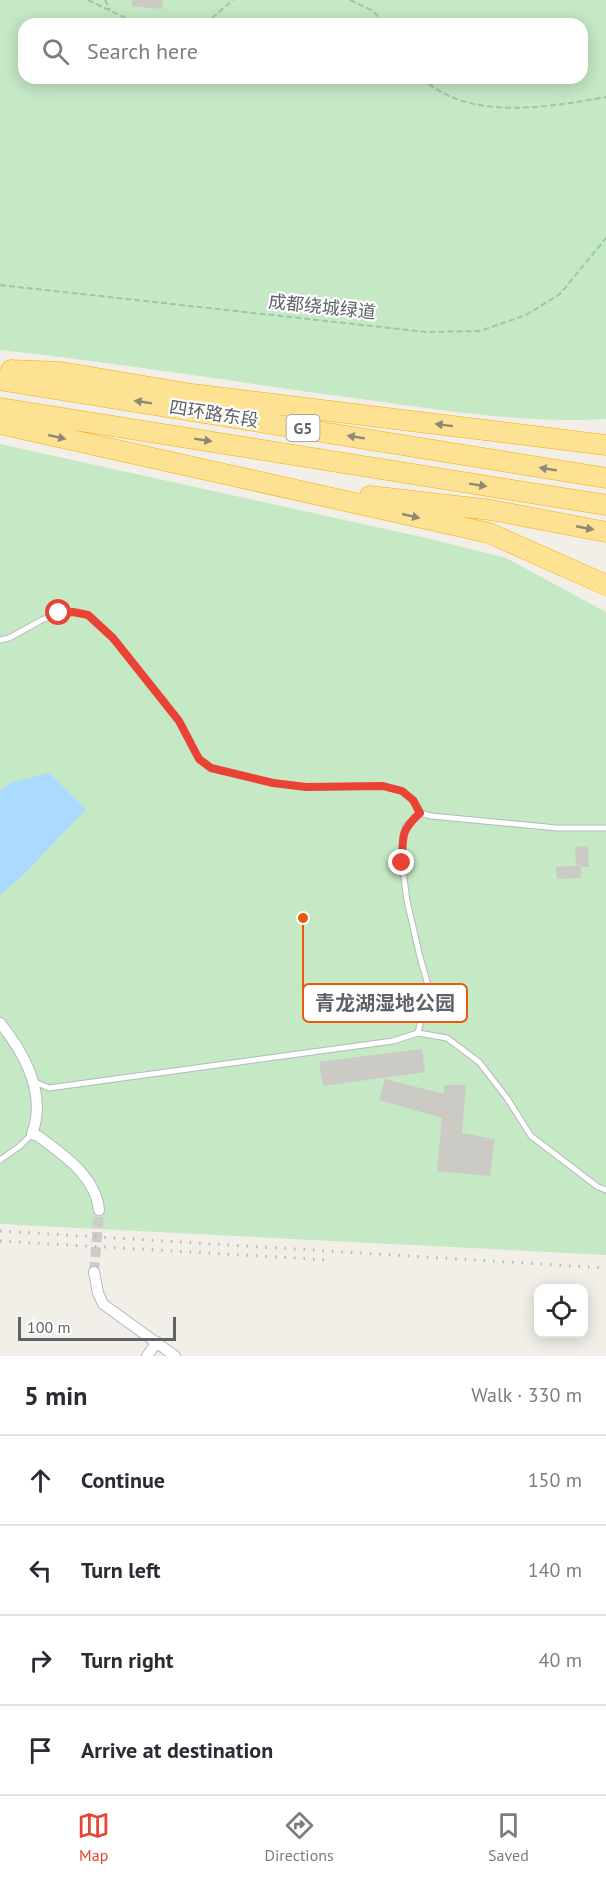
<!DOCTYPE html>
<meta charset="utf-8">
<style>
body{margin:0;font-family:"PT Sans","Noto Sans SC",sans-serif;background:#f7f7f7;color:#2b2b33}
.controls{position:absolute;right:18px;bottom:18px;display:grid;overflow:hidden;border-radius:12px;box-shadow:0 3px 15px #0003}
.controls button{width:54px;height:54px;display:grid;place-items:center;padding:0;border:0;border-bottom:2px solid #e1e1e2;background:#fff;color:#2b2b33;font:30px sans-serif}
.scale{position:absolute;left:18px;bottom:15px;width:158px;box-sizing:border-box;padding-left:6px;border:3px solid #5f6368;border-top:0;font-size:16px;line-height:21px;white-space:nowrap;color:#5f6368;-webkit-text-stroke:4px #fff;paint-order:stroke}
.stop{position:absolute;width:18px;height:18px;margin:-14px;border:4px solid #ea4335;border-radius:50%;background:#fff}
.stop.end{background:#ea4335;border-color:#fff;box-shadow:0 2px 6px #0008}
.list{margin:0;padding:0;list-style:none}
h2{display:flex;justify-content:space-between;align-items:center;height:78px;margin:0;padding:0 24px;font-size:26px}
h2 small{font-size:20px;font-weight:400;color:#7c7c81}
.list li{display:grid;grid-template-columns:39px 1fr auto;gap:18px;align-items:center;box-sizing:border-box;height:90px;padding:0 24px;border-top:2px solid #e1e1e2}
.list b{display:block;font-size:22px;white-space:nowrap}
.list em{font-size:20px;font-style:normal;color:#7c7c81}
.icon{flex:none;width:33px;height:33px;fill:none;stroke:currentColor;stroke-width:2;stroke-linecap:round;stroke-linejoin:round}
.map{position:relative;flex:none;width:606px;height:1356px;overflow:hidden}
.search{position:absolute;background:#fff;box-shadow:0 3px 15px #0003;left:18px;right:18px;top:18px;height:66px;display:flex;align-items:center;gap:15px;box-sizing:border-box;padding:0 21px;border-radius:18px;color:#7c7c81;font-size:22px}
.sheet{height:438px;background:#fff}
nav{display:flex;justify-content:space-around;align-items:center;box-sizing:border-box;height:84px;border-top:2px solid #e1e1e2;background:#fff;font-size:16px;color:#7c7c81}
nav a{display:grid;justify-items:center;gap:3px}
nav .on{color:#ea4335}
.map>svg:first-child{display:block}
</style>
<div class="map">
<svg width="606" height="1356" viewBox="0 0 606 1356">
<rect width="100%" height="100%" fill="#f1efe8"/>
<path fill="#c5e8c5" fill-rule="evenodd" d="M0,0h606v419c-82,5 -164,-9 -245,-20 -120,-16 -240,-36 -361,-49zM24,24h558v54h-558z
M0,444l426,94 80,20 100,54v643l-606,-31z"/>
<path fill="#aadaff" d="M49,773l37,36 -62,65 -24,21v-104l11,-8z"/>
<path fill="#cccac5" d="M132,0h31l-1,9 -30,-3z
M588,846l1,21h-8v11l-24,1 -1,-12 20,-1 -1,-19z
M422,1049l3,23 -102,14 -4,-24z
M385,1079l59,15v-9h22l-4,48 33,6 -5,37 -53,-5 5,-53 -63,-18z"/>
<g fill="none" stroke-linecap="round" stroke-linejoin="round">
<path stroke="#ccccc8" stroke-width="10" stroke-dasharray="10 5" stroke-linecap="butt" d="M94,1272l5,-62"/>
<g stroke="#b5b8bc" stroke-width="7">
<path id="lane" d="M0,640l9,-2 33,-18 17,-7 14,-1 16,3 24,23 51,63 15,20 20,38 12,9 61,15 34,4 77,-1 19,5 11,9 7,13 11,3 126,12h49
M418,1033l29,5 32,24 28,36 24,38 67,51 8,3
M35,1082l14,6 344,-47 25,-8 10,-48 -8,-28 -13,-56 -5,-38 1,-28 3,-9 14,-13
M0,1160l20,-14 12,-12"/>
</g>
<g stroke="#b5b8bc" stroke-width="12">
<path id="street" d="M0,1023c25,31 47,71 32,111l6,2c25,19 58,40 61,74
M94,1272l4,21 5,11 72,52
M147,1356l10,-14"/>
</g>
<g stroke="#f9ab00" stroke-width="21">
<path id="highway" d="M11,370l50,2 131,22 414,51
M0,380l606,98
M0,408l606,97
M0,424l489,109 117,52
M370,496l121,14 115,22"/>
</g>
<path stroke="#9cc7a9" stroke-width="2" stroke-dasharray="6 3" stroke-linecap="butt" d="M88,0l50,24
M105,0l5,10
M350,0l23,11 12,13
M205,24l28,-24
M422,78c47,44 126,29 184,19
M0,285l426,47 54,-1 46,-16 34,-21 46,-56"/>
<use href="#lane" stroke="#fff" stroke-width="5"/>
<use href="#street" stroke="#fff" stroke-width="10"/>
<use href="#highway" stroke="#fde293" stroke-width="20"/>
<path stroke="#b6b7b8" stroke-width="3" stroke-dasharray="1.5 8" stroke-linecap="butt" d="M0,1231l606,37
M0,1241l329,19"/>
</g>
<defs><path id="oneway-solid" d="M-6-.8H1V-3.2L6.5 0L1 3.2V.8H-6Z" transform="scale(1.5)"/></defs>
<g fill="#8e8975">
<use href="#oneway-solid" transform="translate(143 402) rotate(-171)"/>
<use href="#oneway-solid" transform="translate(444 425) rotate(-173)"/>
<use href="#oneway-solid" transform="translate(57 437) rotate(13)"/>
<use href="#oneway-solid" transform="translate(356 437) rotate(-171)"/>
<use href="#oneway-solid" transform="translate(203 440) rotate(9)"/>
<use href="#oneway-solid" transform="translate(548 469) rotate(-171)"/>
<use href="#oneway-solid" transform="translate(478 485) rotate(9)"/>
<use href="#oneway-solid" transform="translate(411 516) rotate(13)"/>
<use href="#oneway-solid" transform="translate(585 528) rotate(11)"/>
</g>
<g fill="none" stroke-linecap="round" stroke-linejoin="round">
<path stroke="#ea4335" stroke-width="8" d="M59,613l14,-1 15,3 25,23 66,83 20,38 12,9 62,15 33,4 77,-1 19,5 11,9 7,13c-20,18 -17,24 -18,50"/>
</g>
<g text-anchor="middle" stroke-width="4.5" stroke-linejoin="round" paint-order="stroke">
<rect fill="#fff" stroke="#8f9295" stroke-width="1.5" x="286.5" y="415" width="33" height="26" rx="4.5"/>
<g font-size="16" font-weight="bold" fill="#5f6368">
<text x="303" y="434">G5</text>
</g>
<g font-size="18" fill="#5f6368" stroke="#fff">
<text transform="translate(322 307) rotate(6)" y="6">成都绕城绿道</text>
<text transform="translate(214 414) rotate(9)" y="6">四环路东段</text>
</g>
</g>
<path fill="none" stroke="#e8590c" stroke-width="2" d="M303 918L303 1003"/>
<circle fill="#e8590c" stroke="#fff" stroke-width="2" cx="303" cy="918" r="6"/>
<rect fill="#fff" stroke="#e8590c" stroke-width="2" x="303" y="984" width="164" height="38" rx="6"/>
<g font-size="20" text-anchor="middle" font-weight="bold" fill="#5f6368">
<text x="385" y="1010">青龙湖湿地公园</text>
</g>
</svg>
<div class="controls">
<button><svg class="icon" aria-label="locate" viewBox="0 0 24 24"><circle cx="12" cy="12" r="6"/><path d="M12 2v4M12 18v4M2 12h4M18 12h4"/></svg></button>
</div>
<div class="scale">100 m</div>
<div class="stop" style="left:59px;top:613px"></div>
<div class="stop end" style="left:402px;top:863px"></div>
<div class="search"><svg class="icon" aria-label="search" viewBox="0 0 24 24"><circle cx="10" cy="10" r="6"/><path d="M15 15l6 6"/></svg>Search here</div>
</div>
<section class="sheet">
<h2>5 min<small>Walk · 330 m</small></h2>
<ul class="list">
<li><svg class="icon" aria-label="ahead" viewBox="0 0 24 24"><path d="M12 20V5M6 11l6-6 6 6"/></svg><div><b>Continue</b></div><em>150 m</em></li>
<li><svg class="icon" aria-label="left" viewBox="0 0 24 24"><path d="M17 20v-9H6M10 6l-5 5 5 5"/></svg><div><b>Turn left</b></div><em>140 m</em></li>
<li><svg class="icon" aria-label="right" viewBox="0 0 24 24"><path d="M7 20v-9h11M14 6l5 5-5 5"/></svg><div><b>Turn right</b></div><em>40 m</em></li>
<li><svg class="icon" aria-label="arrive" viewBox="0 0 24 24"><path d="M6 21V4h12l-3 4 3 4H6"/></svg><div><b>Arrive at destination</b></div></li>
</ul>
</section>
<nav>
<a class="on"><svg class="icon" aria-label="map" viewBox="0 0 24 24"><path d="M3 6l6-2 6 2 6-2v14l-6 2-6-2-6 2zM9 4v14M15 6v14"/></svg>Map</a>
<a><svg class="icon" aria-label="directions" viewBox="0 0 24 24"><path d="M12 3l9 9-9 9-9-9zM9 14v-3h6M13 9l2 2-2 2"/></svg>Directions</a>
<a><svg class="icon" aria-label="saved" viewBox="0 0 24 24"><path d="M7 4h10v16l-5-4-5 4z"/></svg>Saved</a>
</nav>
